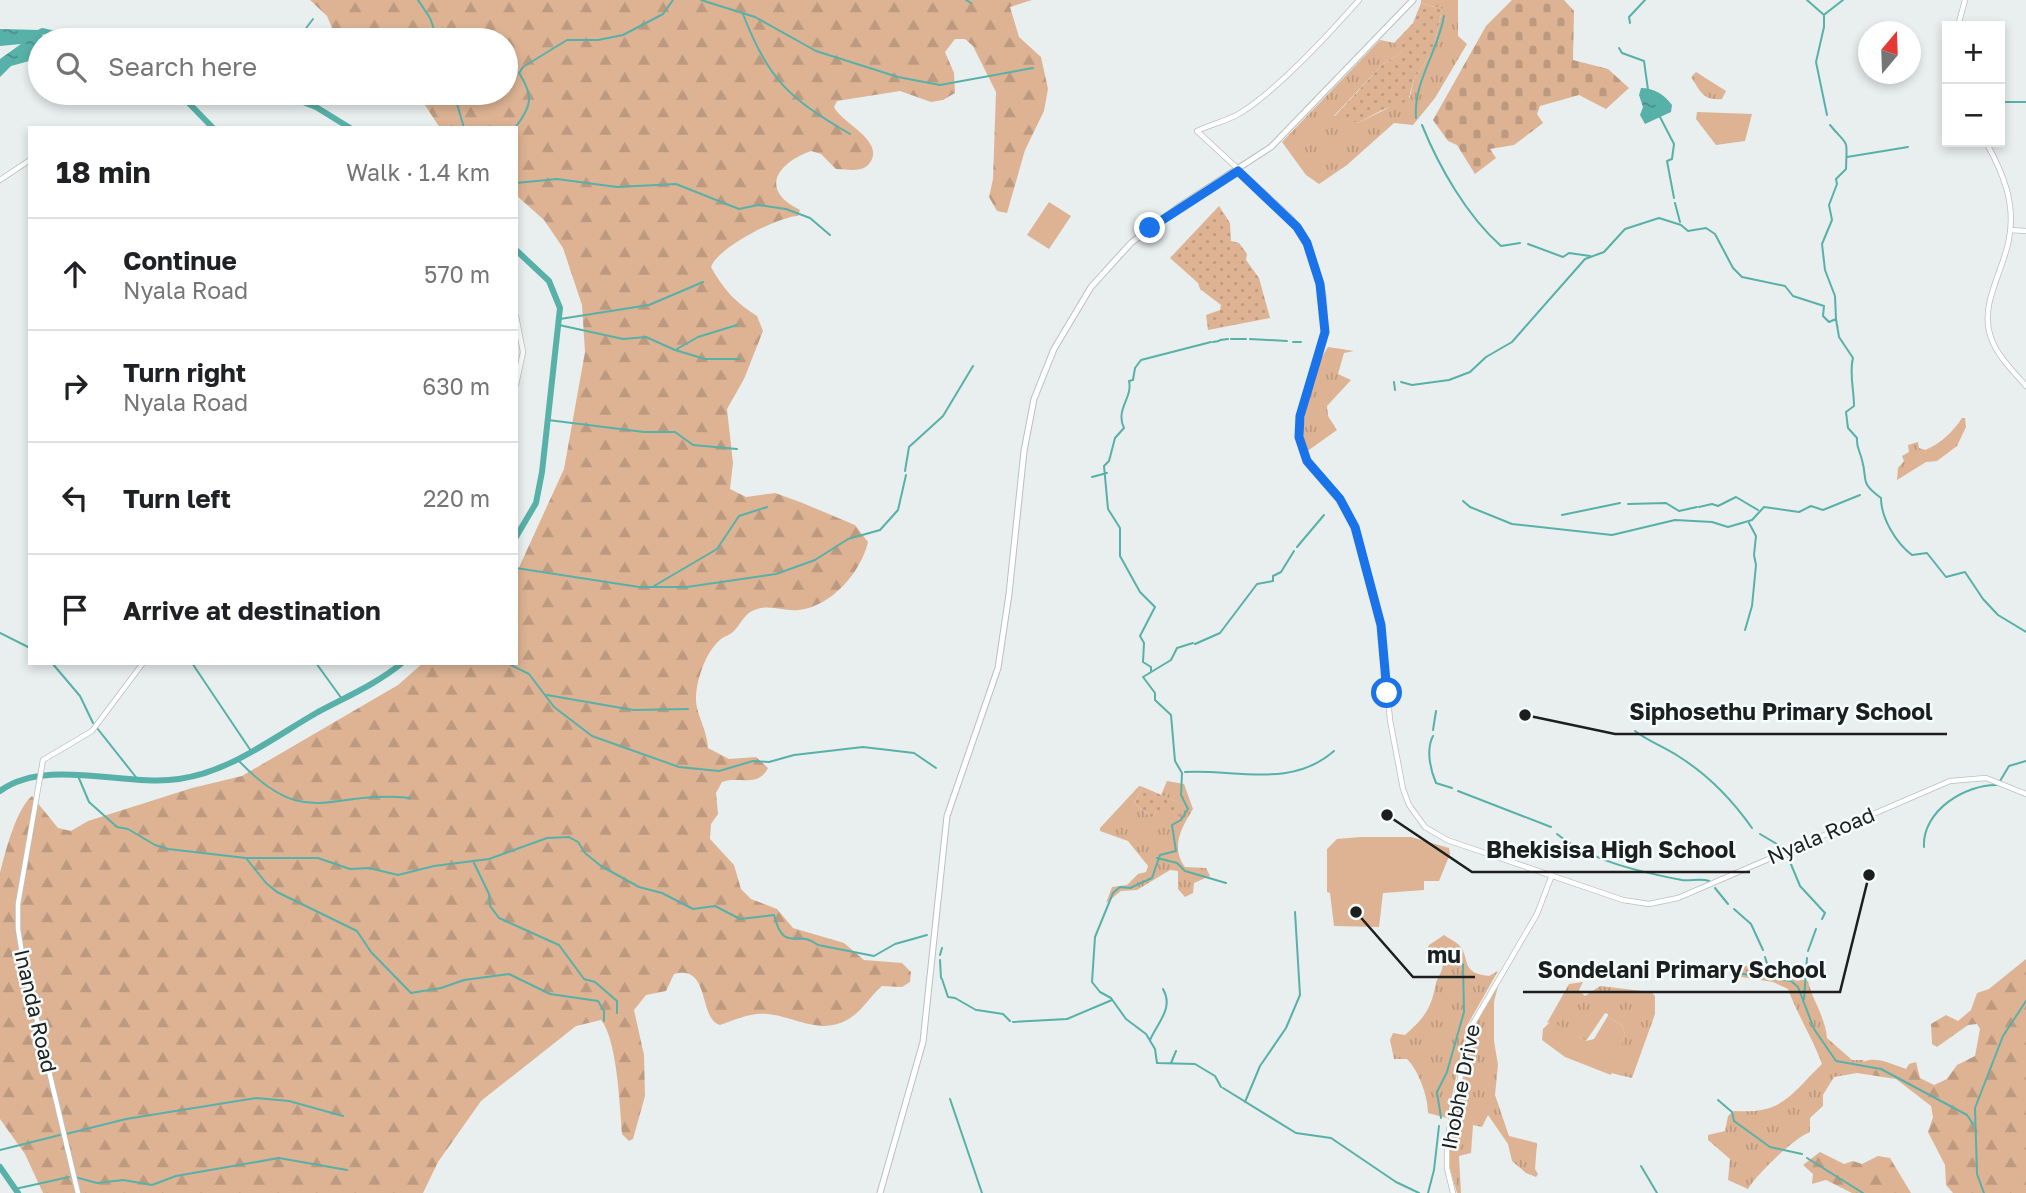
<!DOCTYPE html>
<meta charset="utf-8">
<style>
body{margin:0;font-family:"Golos Text",sans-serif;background:#f6f6f6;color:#202124}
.controls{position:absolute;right:21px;top:21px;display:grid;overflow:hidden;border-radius:0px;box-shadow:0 4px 10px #0003}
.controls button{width:63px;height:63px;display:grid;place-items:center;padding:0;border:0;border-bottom:2px solid #e0e0e0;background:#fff;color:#202124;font:35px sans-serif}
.compass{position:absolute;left:1858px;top:21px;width:63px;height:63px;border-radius:50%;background:#fff;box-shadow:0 4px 10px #0003;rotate:19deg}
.stop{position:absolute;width:21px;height:21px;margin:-16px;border:5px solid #1a73e8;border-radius:50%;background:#fff}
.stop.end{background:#1a73e8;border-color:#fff;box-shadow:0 2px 7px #0008}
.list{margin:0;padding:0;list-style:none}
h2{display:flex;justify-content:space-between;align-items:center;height:91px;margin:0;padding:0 28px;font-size:30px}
h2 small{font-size:23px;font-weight:400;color:#757577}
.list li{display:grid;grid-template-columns:46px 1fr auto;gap:21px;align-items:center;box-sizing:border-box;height:112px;padding:0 28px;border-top:2px solid #e0e0e0}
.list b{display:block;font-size:26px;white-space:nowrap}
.list p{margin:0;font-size:23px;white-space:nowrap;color:#757577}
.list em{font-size:23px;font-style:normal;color:#757577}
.icon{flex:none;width:38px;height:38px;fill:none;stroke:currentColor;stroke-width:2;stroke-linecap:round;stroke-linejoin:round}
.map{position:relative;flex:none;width:2026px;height:1193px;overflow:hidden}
.search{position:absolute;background:#fff;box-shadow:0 4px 10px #0003;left:28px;top:28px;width:490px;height:77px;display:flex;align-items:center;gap:18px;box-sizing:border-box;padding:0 24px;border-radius:38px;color:#757577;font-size:26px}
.panel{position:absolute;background:#fff;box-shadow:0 4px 10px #0003;left:28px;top:126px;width:490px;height:539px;border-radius:0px}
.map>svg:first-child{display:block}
</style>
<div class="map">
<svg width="2026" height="1193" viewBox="0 0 2026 1193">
<defs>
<pattern id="grass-tufts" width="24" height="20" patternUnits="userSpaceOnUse" patternTransform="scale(1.75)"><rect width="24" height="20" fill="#ddb394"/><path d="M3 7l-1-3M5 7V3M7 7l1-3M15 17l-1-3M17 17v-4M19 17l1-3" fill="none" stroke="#bd9a7f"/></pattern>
<pattern id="forest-firs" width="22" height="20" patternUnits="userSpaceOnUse" patternTransform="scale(1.75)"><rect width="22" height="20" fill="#ddb394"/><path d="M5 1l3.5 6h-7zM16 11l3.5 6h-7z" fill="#bd9a7f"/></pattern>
<pattern id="cemetery-stones" width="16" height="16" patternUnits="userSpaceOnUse" patternTransform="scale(1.75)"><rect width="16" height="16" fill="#ddb394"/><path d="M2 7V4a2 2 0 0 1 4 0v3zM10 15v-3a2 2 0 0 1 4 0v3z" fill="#bd9a7f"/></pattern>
<pattern id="garden-dots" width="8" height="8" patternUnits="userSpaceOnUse" patternTransform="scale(1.75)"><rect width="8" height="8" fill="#ddb394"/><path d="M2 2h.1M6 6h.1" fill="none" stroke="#bd9a7f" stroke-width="1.8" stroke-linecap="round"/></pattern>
<pattern id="water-ripples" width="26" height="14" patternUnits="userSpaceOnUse" patternTransform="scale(1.75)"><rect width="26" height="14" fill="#57b1a8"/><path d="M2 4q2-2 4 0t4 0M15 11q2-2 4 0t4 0" fill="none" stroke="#478f88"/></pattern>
</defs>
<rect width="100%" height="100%" fill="#e8efee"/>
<path fill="url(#grass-tufts)" d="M1421,0h37v36l9,8 -32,54 -22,27 -19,-2 -47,42 -28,19 -13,-9 -24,-33 98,-102 15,3 6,10 -18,11 -49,52 24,7 52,-26 4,-18 19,-28 9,-42 -21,-6z
M1696,72l30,19 -4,8c-20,2 -22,-9 -31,-22z
M1328,347l26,4 -10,2 -6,21 13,6 -24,26 1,10 9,14 -31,22c-8,-27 6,-82 22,-105z
M1962,418h3l1,9 -9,19 -20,15 -11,1 -29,18 1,-12 6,-7 -2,-5 7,-4 -1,-7 10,-3 1,6 6,2c15,-6 28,-18 37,-32z
M1167,781l17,3 9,25c-11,18 -23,38 -8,58l21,1 4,8 -16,7 -1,10 -8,4 -7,-8v-18l-8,-1 -33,20 -16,1 -15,12 6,-16 15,-2 11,-11 8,-2 2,-6 -20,-25 -28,-10v-3l39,-42 4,1 -9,16 18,15 4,-7 24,-2 2,-5 -21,-9z
M1444,935c4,3 11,6 15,10 12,13 0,28 30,31l9,-5 -30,53 -21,94 -19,-5c0,-16 -9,-42 -21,-54h-13l-4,-19 3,-7 12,2c20,-18 26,-26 31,-52 3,-10 11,-15 3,-26l-14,-4 4,-8z
M1762,961l5,10 41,10c5,21 17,35 19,57l25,22h12l-7,13 -23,4 -11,18v11l-13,12v14c-16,6 -53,42 -62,57l-20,-9 2,-21 -22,-19v-5l17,-4 3,-15 6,-5c49,3 55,-15 88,-47 -10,-27 -24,-48 -34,-75l-15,-7 -44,-7 8,-6z
M1499,982l-5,20v39l4,24 -3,30 14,41 28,7 -2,26 3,5 -2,3 -10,-4 -14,-12 -4,-17 -20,-29 -6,12 -9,-2 -2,28 -12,3 2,37h-4l-8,-28 1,-25 24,-113z
M1583,982l-4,8 6,6 15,-10 51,6 4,4v18l-23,64 -21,-5 14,-39 -3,-9 -12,-7 -2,-4 -3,-1 -19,28 -35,-19 -4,1 22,-39z"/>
<path fill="url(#forest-firs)" d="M310,0h722l-22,7 9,30 22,20 7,32 -4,22 -19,39 -18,63 -10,-2 -8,-14 4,-18 3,-87 -23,-46 -8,-7h-10l-10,13 9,21 1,20 -12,7 -12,2 -31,-11 -63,10 -3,6c8,16 49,33 37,54 -7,13 -23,8 -35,8l-15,-15 -10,-3c-36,13 -51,40 -11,59l-2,6c-21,1 -81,32 -87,51 12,22 25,36 46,49l6,15 -19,48 -17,30 6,54 -3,26 16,8 29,-4 25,9 55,23 13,17c-7,30 -36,64 -69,68 -16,2 -31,-7 -47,1 -8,4 -12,14 -18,20 -4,4 -9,5 -13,8 -15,12 -24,39 -25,58 -1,16 11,31 12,51l21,11 27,-2 12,11c-10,20 -29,8 -46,14l-6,11 2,21 -7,10 -1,15 24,26 7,24 10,10 26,10 16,19 51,15 20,17 38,3 9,9 -1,10 -8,5 -20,-1c-13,11 -19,25 -35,34 -27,15 -52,-3 -79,-6 -17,-2 -33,6 -48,11 -22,-6 -9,-61 -46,-51l-8,17 -20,4 -12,15 10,45 1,41 -12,43 -4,2 -7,-7c-2,-27 -5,-95 -21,-114l-25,6 -95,75 -43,61 -15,31h-380l-18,-39 -25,-35v-246c5,-20 16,-64 32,-77l26,32 13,3 17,-10 104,-33 50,-12 156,-91 25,-22h93v-89l48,-105 21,-117 -3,-47 -19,-57 -19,-28 -28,-25v-67h-76l-23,-35h89v-53h-169l-10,-24z
M2026,959v234h-73l-7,-8 -1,-20 -17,-33 5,-15 -2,-11 -35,-27 -39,-6 -2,-5c14,-15 31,-6 51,1l3,-5 7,-2 4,16 14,7 13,-6 10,-14 18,-9 5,-27 -3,-5 -9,1 -31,22 -5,-3 -1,-20 15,-9 12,6 13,-11 6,-17 12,-4z
M1820,1152l24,12 9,-3 9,3 16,-8 12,2 21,35h-59l-26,-13 -14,4 1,-10 -10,-9z"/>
<path fill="url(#cemetery-stones)" d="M1512,0h52l10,11 -1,49 35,9 21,19 -23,21 -27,-14 -39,11 -3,8 6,9 -29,22 -24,4 6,9 -21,16 -18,-29 -9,-4 -15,-21 53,-94z"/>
<path fill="#ddb394" d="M1697,112l55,2 -7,27 -29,4 -20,-26z
M1049,202l22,14 -22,33 -22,-14z
M1361,837h50l38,11 1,6 -11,27h-15v9l-41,3 -4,34 -45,-1 -4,-33 -3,-1v-43l10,-10z
M1609,1014l1,4 12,7 3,9 -14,41 -46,-18 -23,-17 1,-11 8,-8 35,20 8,-2z"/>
<path fill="url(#garden-dots)" d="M1421,3l21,6 -9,42 -19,28 -6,22 -26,9 -24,13 -24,-6 49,-53 18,-11 -7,-10 19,-20z
M1219,206l11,17 1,18 8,2 8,11 -1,6 13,18 11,40 -62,12 -2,-15 14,-5 1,-5 -21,-16 -2,-6 -28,-25z
M1143,787l39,17 1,7 -5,6 -22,-6 -4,7 -18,-15z"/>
<path fill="url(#water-ripples)" d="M0,29l41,1 3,10h-4v9l-7,11 -22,6 -11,11v-18l21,-15 -21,2z
M1641,88c13,0 24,7 31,17l-1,7 -26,12 -5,-9 3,-8 -4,-12z"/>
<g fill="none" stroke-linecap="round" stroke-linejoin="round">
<path stroke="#57b1a8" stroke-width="2" d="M418,0l12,18 8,22
M701,0l54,17 61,34 82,26 42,8 93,-17
M966,0l5,3
M1807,0l17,15v12l-8,35 11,53
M743,14c25,66 47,85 107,120
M1825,14l18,-14
M1630,23l-1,-6 16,-17
M297,40l16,-21
M1619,48l3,5 22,8 4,29
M454,93l10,35
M2000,102h26
M1660,117l14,27 -2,15 -5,2 7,37
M1416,118c-3,-35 22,-67 28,-102
M1422,125c17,42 45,91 79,121l19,-3
M1830,125c19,23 17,11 16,44l-10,10 1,5 -8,21 3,15 -10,24 3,26 10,26 1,23
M515,128c17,-22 19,-32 4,-55l4,-6 44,-27h31l25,-5 40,-21 10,-14
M1847,157l61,-10
M516,183l41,-4 60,8 59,-3 63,25 19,-4 28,4 24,9 20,17
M1675,203l5,19
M1528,244l35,13 6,-4 21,3
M560,319l89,-14 54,-23
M559,325l64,14 23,-2 29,13 30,9h34
M1231,339h15
M1250,339l37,2
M1220,340l8,-1
M1213,342l6,-1
M1293,342h8
M677,349l21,-12 39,-12
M1394,382l1,8
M1401,382l11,3 37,-5 21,-8 16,-15 26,-15 73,-83 19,-7 21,-23 34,-11 22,7 7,6 18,-3 9,6 18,34 9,9 43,9 8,10 31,10 -1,10 6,6 7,-3 3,18 14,21c-4,15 1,31 1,48l-8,6 2,16 9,10c-1,9 3,13 5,22 6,21 -3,22 19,38 0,20 15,45 31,57l15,-2 19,24 19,-5 18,27 15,16 28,17
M548,420l96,12h31l18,13 44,4
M905,471l4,-24 34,-31 30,-50
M1092,477l15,-4
M1463,501l7,6 42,17 100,11 63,-15 37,2 16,5 24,-7 12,-13 35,5 12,-6 12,4 37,-15
M1628,504l38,-1 13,8 18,-4
M1699,507l13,-3 6,2 18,-9 22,13
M1562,515l58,-12
M1297,547l27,-32
M516,568l123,19h48l89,-13 39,-14 33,-21 32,-9 18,-20 8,-35
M654,586l63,-37 22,-33 28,-9
M1745,630l7,-24 4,-41 -2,-10 2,-19 -7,-13
M0,633l30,15
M1193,643l-16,5 -6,12 -28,17 12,16v7l16,15 4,46 7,12 -1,22 7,14 -7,11 -9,5 4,26 -16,4 -8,23 -22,10 -10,-1 -7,6 -18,44 -3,45 8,10 11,6 15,21 20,15 9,15 2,14 38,1 20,12 6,11
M1195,644l25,-11 37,-49 16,-3v-5l8,-4 13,-21
M52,663l28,33 13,27
M192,663l59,88
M316,663l26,36
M507,663l22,11 25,33 38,29 87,31 40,4 34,-10 16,1 25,-7 69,-8 51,6 22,15
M1151,671v-4l-8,-5 1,-19 -4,-7 15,-29 -15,-15 -20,-36v-28l-12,-19 -4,-43 5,-5 6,-23 9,-10c-9,-19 9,-30 5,-47l4,-1 2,-12 6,-8 70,-18
M547,695l86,15 55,-1
M97,728l42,53
M1433,730l3,-19
M1635,731c13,10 29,16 43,25 29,18 55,45 74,72
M1433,736c-7,13 -3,33 3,47l16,5
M238,760c69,73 91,29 172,38
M1185,772c51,-3 106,17 149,-21
M78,776l11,26 28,25 11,2 27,16 13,4 78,9 20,25 11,9 80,39 14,21 40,41 30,-5 23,-8 45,-6 41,20 48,7 6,10v10
M2000,781l9,-15 17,-5
M0,789l9,-5
M1458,791l93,36
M1557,834c34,27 83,38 125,46 9,1 19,-2 27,1
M1760,834l22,13
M1924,847c-2,-36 41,-63 74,-62
M1788,857l12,29 25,27 -3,6
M246,858h72l32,11 19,-1 29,7 36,-9 55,-7 58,-21 22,-1 9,5 7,11 16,13 38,21 23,6 31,16 22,-3 25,13 34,-4c10,40 24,13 44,30l56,11 21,-12 32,-9
M1157,858l20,5 8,8 41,12
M474,863l15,31 1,12 9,12 60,27 25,34 11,3 22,19v12
M1715,888l13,16
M1734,909l17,15 12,26
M1808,951l8,-22
M940,955l2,-7
M1765,957l6,19
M940,960l1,18
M1730,972l61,9 7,6 16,42 22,32 45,8 86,46 6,9
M942,979l6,18 7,1 21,12
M1804,999l3,-41
M977,1010l26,4 7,7
M1013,1022l54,-3 45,-19
M1150,1040c8,-18 24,-32 13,-51
M1171,1063l5,-12
M1223,1088l73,45 35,5 65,44 23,11
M950,1099l32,94
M1718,1100l14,12 2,9 36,26 32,7
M1245,1102l15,-36 26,-38 14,-33 -5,-83
M1441,1118l-4,-26 10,-20 17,-60 -1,-48
M66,1134l60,-15 130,-21 33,3 54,15
M0,1150l60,-15
M1807,1158l56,35
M1641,1166l16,27
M75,1177l22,6 26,-3 29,5 24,-9 103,-18 68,12
M15,1189l54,-12
M1428,1193l6,-23 5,-44
M1984,1193l-7,-19 -2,-66 28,-72 23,-35"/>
<path stroke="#57b1a8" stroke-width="6" d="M35,35l7,-4 38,9
M179,93l34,35
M280,93l36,14 34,21
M516,250l33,31 11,27 -18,164 -6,31 -20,34
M0,791c46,-34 125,-4 179,-12 51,-7 95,-42 139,-67 28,-15 60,-29 84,-49
M0,1167l18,26"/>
<g stroke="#b9c0bf" stroke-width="6">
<path id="tertiary" d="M1359,0c-30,34 -80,88 -117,112 -14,9 -31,12 -45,19l94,87 14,20 7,19 12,40 1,35 -25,84v26l9,23 31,34 15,28 26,98 9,95 13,69 6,16 16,22 22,13 176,60 26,4 29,-6 272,-117 36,-3 40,16
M1958,26l7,-26
M1986,142c17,31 30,61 23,97 -6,34 -30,65 -18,99 7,19 23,34 35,48
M0,180l30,-20
M2010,230l16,1
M516,316l7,36 -7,33
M78,1193l-54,-227 -6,-37v-25l25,-144 49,-29 51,-68
M1453,1193l-6,-25v-28l24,-113 66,-113 15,-39"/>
</g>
<g stroke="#b9c0bf" stroke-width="7">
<path id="secondary" d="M880,1193l43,-151 24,-226 51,-148 11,-74 15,-143 10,-52 20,-50 37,-62 40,-44 46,-35 94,-61 142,-147"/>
</g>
<use href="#tertiary" stroke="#fff" stroke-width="4.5"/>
<use href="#secondary" stroke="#fff" stroke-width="5"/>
</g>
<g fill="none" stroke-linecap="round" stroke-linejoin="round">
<path stroke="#1a73e8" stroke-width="9" d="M1150,228l88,-57 59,56 10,16 13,41 5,48 -25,84 -1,21 8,24 33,38 15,28 26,98 6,68"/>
</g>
<g text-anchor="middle" stroke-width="5" stroke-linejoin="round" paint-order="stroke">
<g font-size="21" fill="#1c1f1e" stroke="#f5fcfb">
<text transform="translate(1821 836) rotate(-23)" y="7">Nyala Road</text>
<text transform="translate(35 1011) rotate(77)" y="7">Inanda Road</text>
<text transform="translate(1461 1087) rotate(-79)" y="7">Ihobhe Drive</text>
</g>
</g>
<path fill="none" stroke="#1c1f1e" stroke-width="2.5" d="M1525 715L1615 734H1947M1387 815L1472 872H1750M1356 912L1413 977H1475M1869 875L1840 992H1523"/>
<g fill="#1c1f1e" stroke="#f5fcfb" stroke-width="2.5">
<circle cx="1525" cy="715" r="7"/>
<circle cx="1387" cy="815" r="7"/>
<circle cx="1356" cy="912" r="7"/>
<circle cx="1869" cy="875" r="7"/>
</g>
<g font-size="23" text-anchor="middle" font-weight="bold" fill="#1c1f1e" stroke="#f5fcfb" stroke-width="5" stroke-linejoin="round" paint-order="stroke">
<text x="1781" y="720">Siphosethu Primary School</text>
<text x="1611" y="858">Bhekisisa High School</text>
<text x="1444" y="963">mu</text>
<text x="1682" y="978">Sondelani Primary School</text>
</g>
</svg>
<div class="controls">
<button>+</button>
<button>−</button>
</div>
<svg class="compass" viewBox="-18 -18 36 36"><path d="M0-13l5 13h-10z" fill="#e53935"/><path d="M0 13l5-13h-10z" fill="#757577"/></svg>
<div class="stop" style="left:1387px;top:693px"></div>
<div class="stop end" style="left:1150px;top:228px"></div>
<div class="search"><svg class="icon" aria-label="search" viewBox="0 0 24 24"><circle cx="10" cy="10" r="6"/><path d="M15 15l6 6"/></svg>Search here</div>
<section class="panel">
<h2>18 min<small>Walk · 1.4 km</small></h2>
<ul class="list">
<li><svg class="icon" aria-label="ahead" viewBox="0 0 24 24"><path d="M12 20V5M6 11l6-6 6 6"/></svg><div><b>Continue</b><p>Nyala Road</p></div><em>570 m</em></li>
<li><svg class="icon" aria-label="right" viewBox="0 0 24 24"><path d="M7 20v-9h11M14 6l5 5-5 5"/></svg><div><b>Turn right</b><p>Nyala Road</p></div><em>630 m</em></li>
<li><svg class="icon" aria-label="left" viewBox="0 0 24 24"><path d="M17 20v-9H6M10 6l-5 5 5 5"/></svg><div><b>Turn left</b></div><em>220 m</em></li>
<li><svg class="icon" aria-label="arrive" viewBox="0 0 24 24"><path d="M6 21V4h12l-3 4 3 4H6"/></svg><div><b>Arrive at destination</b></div></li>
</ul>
</section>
</div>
